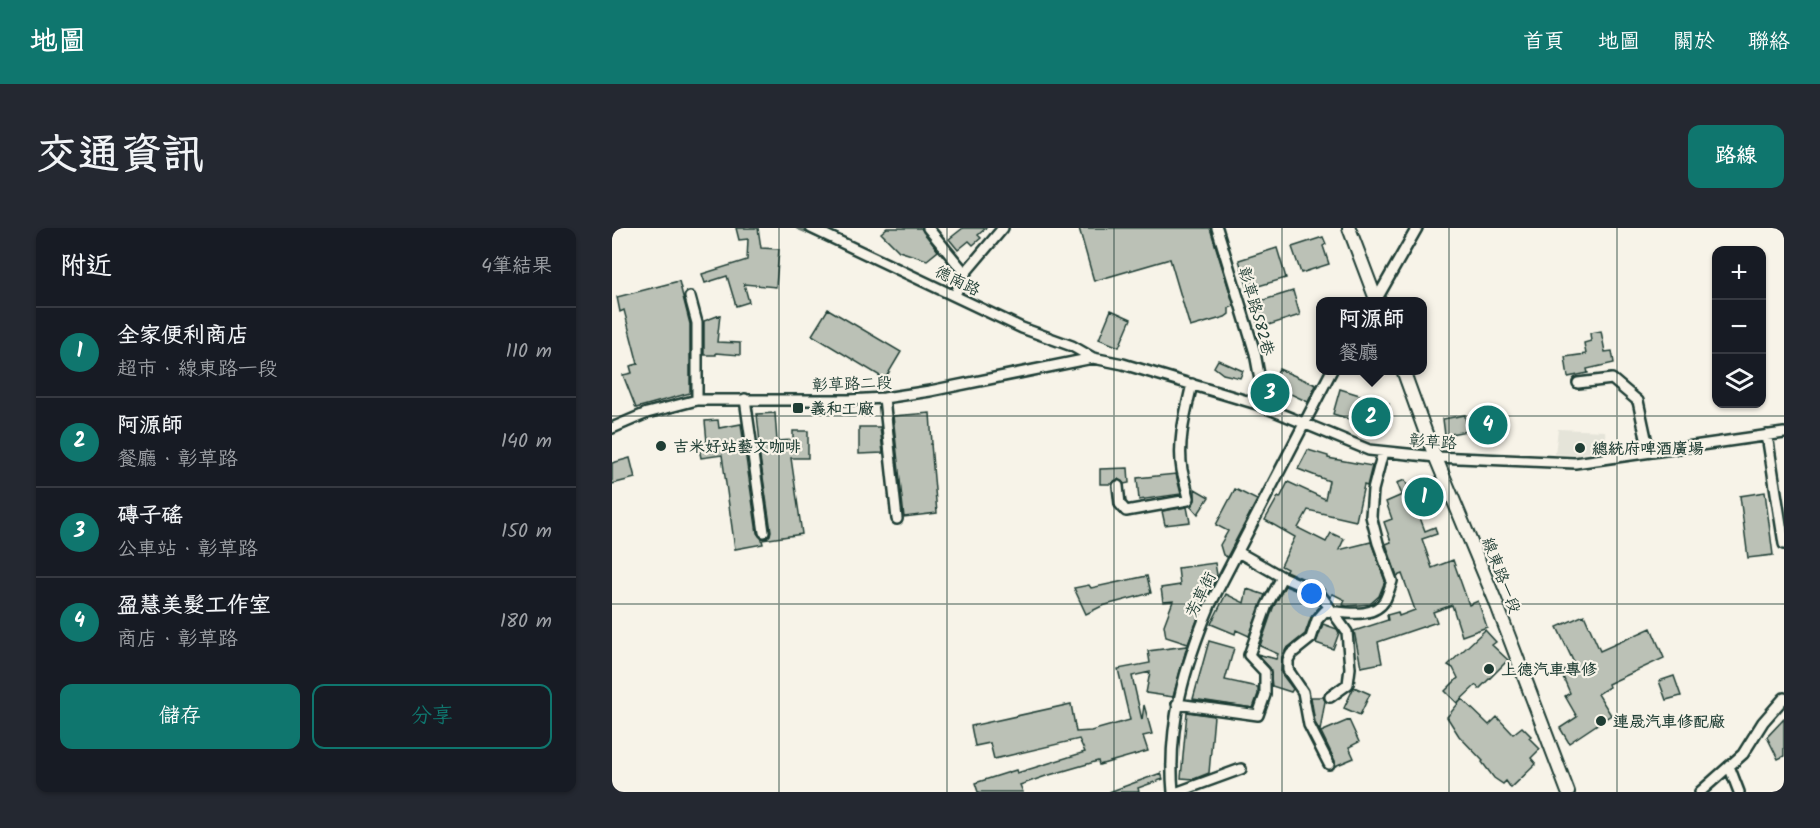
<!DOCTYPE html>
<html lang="zh-TW">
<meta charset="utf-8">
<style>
body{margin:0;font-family:Kalam,"LXGW WenKai TC",sans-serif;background:#242831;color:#f1f3f6}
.controls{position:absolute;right:18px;top:18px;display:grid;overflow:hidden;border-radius:12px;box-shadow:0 2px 4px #0004}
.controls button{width:54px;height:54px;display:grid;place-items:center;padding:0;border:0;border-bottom:2px solid #363941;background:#171b24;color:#f1f3f6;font:30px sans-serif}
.you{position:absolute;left:700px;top:366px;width:21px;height:21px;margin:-15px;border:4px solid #fff;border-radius:50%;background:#1a73e8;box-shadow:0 0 0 9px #1a73e833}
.badge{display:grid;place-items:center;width:39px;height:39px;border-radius:50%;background:#0f766e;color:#fff;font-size:20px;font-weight:700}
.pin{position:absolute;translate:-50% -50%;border:3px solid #fff;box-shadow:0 2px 6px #0006}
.popup{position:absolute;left:704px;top:69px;width:111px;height:78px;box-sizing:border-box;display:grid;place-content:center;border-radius:12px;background:#171b24;filter:drop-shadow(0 2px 4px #0005);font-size:20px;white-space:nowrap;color:#9ea1a6}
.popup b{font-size:22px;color:#f1f3f6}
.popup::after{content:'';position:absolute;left:50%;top:100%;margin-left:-12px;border:12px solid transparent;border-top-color:#171b24}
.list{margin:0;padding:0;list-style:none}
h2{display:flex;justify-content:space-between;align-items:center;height:78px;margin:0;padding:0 24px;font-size:26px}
h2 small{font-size:20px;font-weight:400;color:#9ea1a6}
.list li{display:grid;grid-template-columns:39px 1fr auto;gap:18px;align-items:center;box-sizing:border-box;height:90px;padding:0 24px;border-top:2px solid #363941}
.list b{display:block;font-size:22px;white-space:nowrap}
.list p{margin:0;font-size:20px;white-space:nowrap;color:#9ea1a6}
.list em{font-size:20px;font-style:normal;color:#9ea1a6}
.actions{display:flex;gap:12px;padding:18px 24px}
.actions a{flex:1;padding:14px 0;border:2px solid #0f766e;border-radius:12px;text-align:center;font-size:21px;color:#0f766e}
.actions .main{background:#0f766e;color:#fff}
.icon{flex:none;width:33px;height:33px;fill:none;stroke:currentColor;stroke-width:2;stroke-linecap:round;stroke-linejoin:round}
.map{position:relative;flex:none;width:1172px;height:564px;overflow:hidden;border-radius:12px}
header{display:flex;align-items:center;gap:36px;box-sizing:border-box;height:84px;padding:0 30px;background:#0f766e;color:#fff}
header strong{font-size:28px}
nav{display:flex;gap:33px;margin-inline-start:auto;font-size:21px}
.intro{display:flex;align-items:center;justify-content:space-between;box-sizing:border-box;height:144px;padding:0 36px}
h1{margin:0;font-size:42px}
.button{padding:15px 27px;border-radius:12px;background:#0f766e;color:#fff;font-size:21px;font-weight:700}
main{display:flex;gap:36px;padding:0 36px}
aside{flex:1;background:#171b24;border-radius:12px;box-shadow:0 2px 4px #0004}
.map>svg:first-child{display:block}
</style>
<header>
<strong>地圖</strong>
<nav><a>首頁</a><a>地圖</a><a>關於</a><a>聯絡</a></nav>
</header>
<div class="intro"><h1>交通資訊</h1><a class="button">路線</a></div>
<main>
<aside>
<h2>附近<small>4筆結果</small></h2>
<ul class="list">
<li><span class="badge">1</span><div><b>全家便利商店</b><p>超市 · 線東路一段</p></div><em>110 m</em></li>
<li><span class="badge">2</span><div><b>阿源師</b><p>餐廳 · 彰草路</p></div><em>140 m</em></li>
<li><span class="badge">3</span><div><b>磚子磘</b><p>公車站 · 彰草路</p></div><em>150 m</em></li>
<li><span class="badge">4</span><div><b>盈慧美髮工作室</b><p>商店 · 彰草路</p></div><em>180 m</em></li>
</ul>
<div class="actions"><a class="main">儲存</a><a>分享</a></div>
</aside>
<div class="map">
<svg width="1172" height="564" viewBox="0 0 1172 564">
<rect width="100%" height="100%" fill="#f7f3e8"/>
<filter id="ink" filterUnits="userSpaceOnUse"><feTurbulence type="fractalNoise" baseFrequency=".0167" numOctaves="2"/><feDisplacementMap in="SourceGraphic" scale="12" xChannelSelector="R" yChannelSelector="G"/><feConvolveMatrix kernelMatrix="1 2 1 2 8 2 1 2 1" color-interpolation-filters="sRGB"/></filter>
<g filter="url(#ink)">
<path fill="#e5e4d9" d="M946,201l47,2 2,18 -32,6 -20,-1z"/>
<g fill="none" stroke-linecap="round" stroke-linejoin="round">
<path stroke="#6f8077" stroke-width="3" d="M185,0l24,10
M372,87l40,19 12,3"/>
</g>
<path fill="#bbc1b6" stroke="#1f3d34" stroke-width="1.5" d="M124,0h22l3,20 18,1 -3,38 -32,-3 5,18 -13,4 -9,-30 -22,7 -3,-9 45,-14 1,-21 -9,1z
M275,0h34l17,23 -11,9 -28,-9 -18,-18z
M351,0h23l-8,7 3,3 -8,7 -4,-4 -11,9 -9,-11z
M467,0h131l24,78 -5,2v6l-4,3 -35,10 -20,-68 -76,22z
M711,9l3,7 -3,2 6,18 -28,9 -9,-26z
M665,20l9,30 -38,11 -9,-29z
M67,53l11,43v69l-54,15 -13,-33 9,-2 -2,-7 8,-2 -14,-54 -4,2 -3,-15z
M681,63l7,24 -41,13 -8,-24z
M216,81l73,43 -16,27 -73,-44z
M499,82l20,9 -12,28 -20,-8z
M108,87l-3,27 23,1v12l-24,-2v2h-12v-34z
M989,103l4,21 7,-1 2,12 -27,6 1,4 -20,4 -3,-20 21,-3 -2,-11 7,-2 -1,-8z
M606,132l25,11 -3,7 -17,-4 -9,-7z
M667,141l37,16 -8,17 -37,-17z
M728,161l49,15 -8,25 -48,-15z
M163,185l2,28 16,-1v-9h15v27h-17l11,76 -40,6 1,4 -28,5 -13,-94 -21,3 -3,-15 9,-1 -2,-21 13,-1 1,8 22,-4 16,109 4,5 5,1 4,-4 1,-4 -13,-87 2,-1 -3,-29z
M318,185l2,31h-1l6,69 -33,4 -11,-101z
M853,187l2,16 -22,4 -2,-16z
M247,199h21l3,26 -24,1z
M696,222l20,6v2l44,8 -5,20 -3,-1 -8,36 -48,-11 -10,18 28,14 5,-9 13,6 -5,11 32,-8 14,39 -6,15 -9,8 -23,2 -4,-1 2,-5 -12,-6 -3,3 -8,-10 -36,-16 1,-2 -6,-3 14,-29 -30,-17 13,-23 2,1 8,-16 37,17 4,-18 -31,-12z
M18,230l5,20 -23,6v-21z
M516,240l1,15 -5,1 -6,-5 -6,5h-12v-15z
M564,246l5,20 -42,6 -2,-22z
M793,252l3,7 17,-6 11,27 -17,7 6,16 10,-4 2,7 -15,5 10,29 21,-8 16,45 9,-4 9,26 -25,9 -10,-31 -19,7 4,10 -59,20 4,21 -21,4 -7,-36 34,-11 -1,-5 11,-3 1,4 16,-6 -13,-36 -5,2 -11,-32 5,-2 -7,-20 8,-3 -6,-17 16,-7 -5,-12z
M583,261l14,8 -11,17 -7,-8 4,-6z
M623,261l22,11 -30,57 -4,-2 -3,-10 8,-14 -12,-6z
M1153,264l8,63 -25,3 -8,-62z
M575,279l3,15 -25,3 -3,-14z
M603,335l2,12 -13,27 -16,42 -22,-7 -2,-12 9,-24 -10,1 -2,-14 19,-3 -2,-17z
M535,348l4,17 -49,13 -16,8 -12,-26 15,-3 2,3z
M673,358l30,12 5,8 -9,11 -6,17 -19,15 -4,8 -1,16 12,16 -2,3 -19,-6 -2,-18 -13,-14 19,5 2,-5 -18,-8 13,-38z
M635,361l18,6 -16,41 -13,-6 -1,4 -24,-10 15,-30 18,9z
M972,387l16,36 51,-23 13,30 -56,26 1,3 -11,7 13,21 -42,28 -9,-15 17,-11 -12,-21 5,-3 -9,-21 14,-7 -18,-38z
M711,396l14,5 2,4 -6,16 -17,-6z
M873,402l11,12 -4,3 16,15 -29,29 -3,-4 -19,18 -12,-12 13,-13 -5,-10 -5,-3z
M597,413l25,7 -9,32 33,7v7l-5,14 -60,-9z
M575,418l-14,51 -27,-4 4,-21 -18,4 10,44 2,-15 8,29 -9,2 5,15 -49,14 -1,-4 -52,15 -26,9 3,7h-45l-3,-9 41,-13 1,3 68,-21 -6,-13 -85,20 -4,-16 -15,3 -4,-20 100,-22 5,28 15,-1 39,-11 -12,-51 32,-6 -2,-12z
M1062,448l7,20 -15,4 -7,-19z
M742,459l16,7 -10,21 -16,-7z
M699,469h12l2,4 -5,30 -5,-8z
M850,471l27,26 8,-8 16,17 9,-7 9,9 -2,2 11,11 -9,9 5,6 -25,24 -5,-7 -3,3 -9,-6 -12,-16 1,-1 -24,-25 -12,-19z
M575,484l27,4 -5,57 -15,6 -13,-1z
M1172,491v37l-6,3 -11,-22z
M737,492l10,22 -10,5 5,11 -19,8v-5l-14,-29z
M549,545l2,6 -25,9 1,4h-30z"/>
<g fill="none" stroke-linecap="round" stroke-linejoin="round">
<g stroke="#1f3d34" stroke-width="14">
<path id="minor" d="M199,0l211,100 50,18 21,12 30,6 134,40 112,46 67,7 139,6 209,-30
M316,0l37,45
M605,0l38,125 5,27 -3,24
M343,67l10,-22 38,-45
M78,69l7,26v77
M763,74l42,-74
M966,155l34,-4 26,22 11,51
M272,170l13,121
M133,171l19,133
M0,200l35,-15 50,-13h152l35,-2 46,-7 163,-33
M1155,207l17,109
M506,258l2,18 6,7 62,-11 1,-2c-2,-9 -5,-19 -7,-28 -5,-28 4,-59 10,-86
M626,324l44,25 37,16 28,39 3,36 -2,16 -18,13
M565,476l81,11 7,-20v-23l-16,-17 18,-50 15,-28
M717,536l-20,-39 -6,-33 -15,-22v-10l3,-6 20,-16 6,-18 8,-9c19,1 48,9 60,-11 3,-6 5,-13 7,-19l-14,-38 -7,-27 2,-26 10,-38
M1117,538l10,26
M561,564c-6,-66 12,-127 37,-187l122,-235
M566,564l63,-23
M1088,564l43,-38 20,-32 21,-24"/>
</g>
<g stroke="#1f3d34" stroke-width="16">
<path id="major" d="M737,0l28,74
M791,142l25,69 67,161 73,192"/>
</g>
<use href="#minor" stroke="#f7f3e8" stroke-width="9"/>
<use href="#major" stroke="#f7f3e8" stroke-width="12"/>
</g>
</g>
<path fill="none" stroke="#1f3d34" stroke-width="1.5" stroke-opacity="0.55" d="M167,0v564M335,0v564M502,0v564M670,0v564M837,0v564M1005,0v564M0,188h1172M0,376h1172"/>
<g fill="#1f3d34" stroke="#f7f3e8" stroke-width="2">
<rect x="180" y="174" width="12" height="12" rx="3"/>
<circle cx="49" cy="218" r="6"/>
<circle cx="968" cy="220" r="6"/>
<circle cx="877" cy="441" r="6"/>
<circle cx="989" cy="493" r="6"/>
</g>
<g text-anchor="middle" stroke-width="4.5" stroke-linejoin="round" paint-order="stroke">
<g font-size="16" fill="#1f3d34" stroke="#f7f3e8">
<text transform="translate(346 52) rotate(26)" y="6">德南路</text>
<text transform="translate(645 83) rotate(74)" y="6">彰草路582巷</text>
<text transform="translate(240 155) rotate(-2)" y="6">彰草路二段</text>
<text transform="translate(821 213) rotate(4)" y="6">彰草路</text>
<text transform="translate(890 347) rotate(69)" y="6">線東路一段</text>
<text transform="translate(588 366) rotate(-64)" y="6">芳草街</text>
</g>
<g font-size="16" font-weight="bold" fill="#1f3d34" stroke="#f7f3e8" text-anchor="start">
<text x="198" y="186">義和工廠</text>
<text x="61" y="224">吉米好站藝文咖啡</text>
<text x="980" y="226">總統府啤酒廣場</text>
<text x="889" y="447">上德汽車專修</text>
<text x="1001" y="499">連晟汽車修配廠</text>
</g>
</g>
</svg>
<div class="controls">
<button>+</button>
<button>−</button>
<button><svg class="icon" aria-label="layers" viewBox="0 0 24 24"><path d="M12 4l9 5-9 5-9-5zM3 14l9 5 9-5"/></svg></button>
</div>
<div class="you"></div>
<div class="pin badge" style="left:812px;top:269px">1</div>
<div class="pin badge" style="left:759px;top:189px">2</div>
<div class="popup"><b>阿源師</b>餐廳</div>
<div class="pin badge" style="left:658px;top:165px">3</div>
<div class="pin badge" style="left:876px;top:197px">4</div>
</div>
</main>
